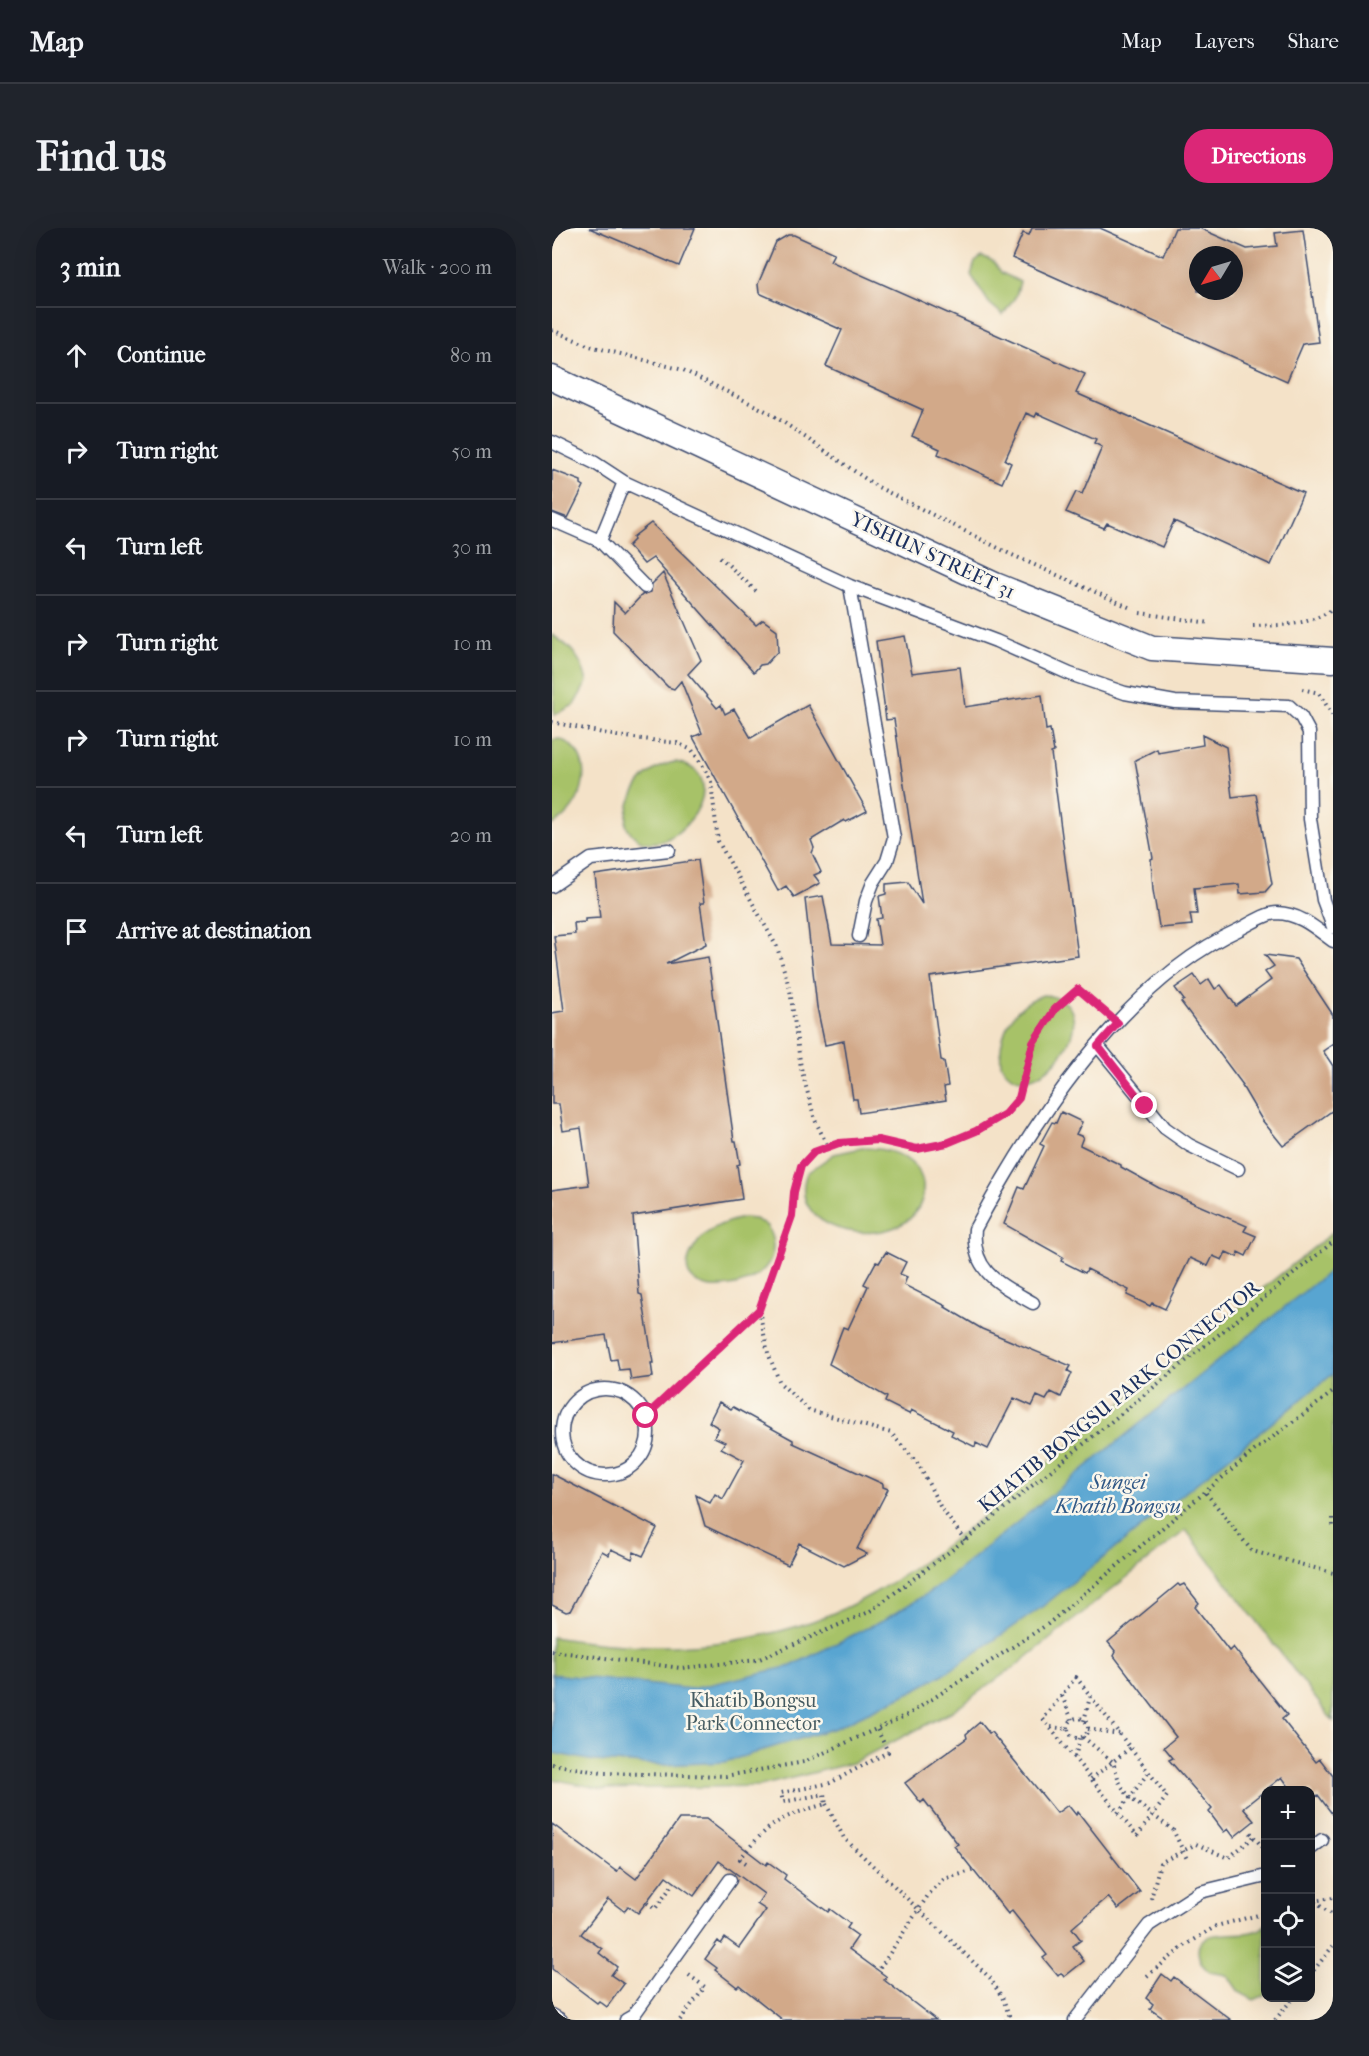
<!DOCTYPE html>
<meta charset="utf-8">
<style>
body{margin:0;font-family:"IM FELL French Canon",serif;background:#20242c;color:#f1f3f6}
.controls{position:absolute;right:18px;bottom:18px;display:grid;overflow:hidden;border-radius:12px;box-shadow:0 6px 24px #0002}
.controls button{width:54px;height:54px;display:grid;place-items:center;padding:0;border:0;border-bottom:2px solid #363941;background:#171b24;color:#f1f3f6;font:30px sans-serif}
.compass{position:absolute;left:637px;top:18px;width:54px;height:54px;border-radius:50%;background:#171b24;box-shadow:0 6px 24px #0002;rotate:232deg}
.stop{position:absolute;width:18px;height:18px;margin:-14px;border:4px solid #db2777;border-radius:50%;background:#fff}
.stop.end{background:#db2777;border-color:#fff;box-shadow:0 2px 6px #0008}
.list{margin:0;padding:0;list-style:none}
h2{display:flex;justify-content:space-between;align-items:center;height:78px;margin:0;padding:0 24px;font-size:26px}
h2 small{font-size:20px;font-weight:400;color:#9ea1a6}
.list li{display:grid;grid-template-columns:39px 1fr auto;gap:18px;align-items:center;box-sizing:border-box;height:96px;padding:0 24px;border-top:2px solid #363941}
.list b{display:block;font-size:22px;white-space:nowrap}
.list em{font-size:20px;font-style:normal;color:#9ea1a6}
.icon{flex:none;width:33px;height:33px;fill:none;stroke:currentColor;stroke-width:2;stroke-linecap:round;stroke-linejoin:round}
.map{position:relative;flex:none;width:781px;height:1792px;overflow:hidden;border-radius:24px}
header{display:flex;align-items:center;gap:36px;box-sizing:border-box;height:84px;padding:0 30px;background:#171b24;border-bottom:2px solid #363941}
header strong{font-size:28px}
nav{display:flex;gap:33px;margin-inline-start:auto;font-size:21px}
.intro{display:flex;align-items:center;justify-content:space-between;box-sizing:border-box;height:144px;padding:0 36px}
h1{margin:0;font-size:42px}
.button{padding:15px 27px;border-radius:24px;background:#db2777;color:#fff;font-size:21px;font-weight:700}
main{display:flex;gap:36px;padding:0 36px}
aside{flex:1;background:#171b24;border-radius:24px;box-shadow:0 6px 24px #0002}
.map>svg:first-child{display:block}
</style>
<header>
<strong>Map</strong>
<nav><a>Map</a><a>Layers</a><a>Share</a></nav>
</header>
<div class="intro"><h1>Find us</h1><a class="button">Directions</a></div>
<main>
<aside>
<h2>3 min<small>Walk · 200 m</small></h2>
<ul class="list">
<li><svg class="icon" aria-label="ahead" viewBox="0 0 24 24"><path d="M12 20V5M6 11l6-6 6 6"/></svg><div><b>Continue</b></div><em>80 m</em></li>
<li><svg class="icon" aria-label="right" viewBox="0 0 24 24"><path d="M7 20v-9h11M14 6l5 5-5 5"/></svg><div><b>Turn right</b></div><em>50 m</em></li>
<li><svg class="icon" aria-label="left" viewBox="0 0 24 24"><path d="M17 20v-9H6M10 6l-5 5 5 5"/></svg><div><b>Turn left</b></div><em>30 m</em></li>
<li><svg class="icon" aria-label="right" viewBox="0 0 24 24"><path d="M7 20v-9h11M14 6l5 5-5 5"/></svg><div><b>Turn right</b></div><em>10 m</em></li>
<li><svg class="icon" aria-label="right" viewBox="0 0 24 24"><path d="M7 20v-9h11M14 6l5 5-5 5"/></svg><div><b>Turn right</b></div><em>10 m</em></li>
<li><svg class="icon" aria-label="left" viewBox="0 0 24 24"><path d="M17 20v-9H6M10 6l-5 5 5 5"/></svg><div><b>Turn left</b></div><em>20 m</em></li>
<li><svg class="icon" aria-label="arrive" viewBox="0 0 24 24"><path d="M6 21V4h12l-3 4 3 4H6"/></svg><div><b>Arrive at destination</b></div></li>
</ul>
</aside>
<div class="map">
<svg width="781" height="1792" viewBox="0 0 781 1792">
<rect width="100%" height="100%" fill="#fbf7ec"/>
<filter id="ink" filterUnits="userSpaceOnUse"><feTurbulence type="fractalNoise" baseFrequency=".0167" numOctaves="2"/><feDisplacementMap in="SourceGraphic" scale="12" xChannelSelector="R" yChannelSelector="G"/><feConvolveMatrix kernelMatrix="1 2 1 2 8 2 1 2 1" color-interpolation-filters="sRGB"/></filter>
<filter id="wash" filterUnits="userSpaceOnUse"><feTurbulence type="fractalNoise" baseFrequency=".008" numOctaves="4" result="noise"/><feDisplacementMap in="SourceGraphic" scale="24" xChannelSelector="R" yChannelSelector="G"/><feGaussianBlur stdDeviation="1.35" result="paint"/><feColorMatrix in="noise" values="0 0 0 0 0 0 0 0 0 0 0 0 0 0 0 0 0 1.4 0 .05"/><feComposite in="paint" operator="in"/></filter>
<g filter="url(#wash)">
<rect width="100%" height="100%" fill="#f4e2c8"/>
<path fill="#a7c268" stroke="#617863" stroke-width="1.5" d="M430,29l11,5 9,11 18,9 -4,14 -13,19 -14,-12 -18,-28 4,-13z
M0,407c20,12 30,24 35,47l-13,23 -20,10z
M8,511c39,16 25,70 -8,86v-85z
M124,534c73,15 -21,122 -50,63 1,-31 18,-58 50,-63z
M491,767c76,6 -10,125 -42,69 -3,-31 12,-59 42,-69z
M310,920c21,0 45,5 57,24 5,9 5,16 3,27 -15,56 -140,38 -115,-26l27,-19z
M192,990l11,1 12,7c37,68 -112,85 -73,22 11,-19 29,-26 50,-30z
M781,1004v489l-147,-191 -165,132 -72,51 -97,50 -92,23 -157,3 -51,-10v-142c107,18 225,12 322,-44 73,-42 136,-100 202,-153 85,-69 171,-139 257,-208z
M713,1697v70l-11,5 -15,-8 -11,-16c-6,-3 -12,-2 -18,-4 -5,-3 -10,-10 -11,-15 -9,-37 52,-13 66,-32z"/>
<path fill="#58a5d1" stroke="#3a6a98" stroke-width="1.5" d="M781,1040v106l-291,233 -93,64 -36,20 -78,37 -110,34 -62,3 -69,-4 -42,-8v-79l139,15 100,-23 96,-48 46,-28z"/>
<g id="blocks">
<path fill="#d2a989" fill-rule="evenodd" d="M37,0h106l-16,38z
M480,0h68l63,28 12,-28h24l48,21 30,-3 -2,-13 28,-3 16,112 -16,2 -16,37 -275,-123 11,-25 6,2zM646,27h36v36h-36z
M236,7h6l40,18 -4,8 255,113 -9,19 227,100 -32,72 -97,-44 -12,26 -55,-24 -3,5 -38,-16 10,-20 6,2 20,-47 -8,-4 2,-4 -59,-26 -2,4 -9,-4 -21,47 6,3 -9,20 -64,-29 2,-5 -28,-13 11,-26 -97,-44 16,-36 -83,-37 -1,-9 18,-42z
M0,242l29,11v3l3,2 -16,32 -16,-6z
M99,295l105,102 7,-5 14,10 1,21 -12,13 -6,1 -6,7 -101,-114 -9,6 -16,-18 6,-6 -1,-3z
M111,345l38,87 -13,14 29,34 4,-3 4,9 9,-5 17,29 57,-33 59,106 -21,11 -2,-2 -33,20 3,8 -2,5 9,19 -7,3 6,8 -26,14 -8,-11 -8,5 -85,-154 9,-4 -21,-52 -7,8 -6,-2 -55,-56 1,-29 11,11 17,-18 9,-3 1,-8z
M353,408l7,37 48,-6 5,40 77,-12 4,35 4,-1 4,23 -3,1 27,203 -148,21 11,83 3,1 4,25 -4,1 2,13 -87,13 -2,-14h-4l-9,-58 -19,4 -8,-38 -12,-108 18,-3 9,48 48,1 -4,-26 6,-1 -3,-22 7,-2v-10l22,-2 14,22 -28,-185 -8,1 -10,-79z
M650,507l24,12 6,50 24,-3 16,90 -7,8 -25,2 -1,-10 -45,4 3,26h-7l2,11 -31,3 -2,-2 -6,-36 -2,-31 2,-1 -18,-98 22,-11 1,4 45,-8z
M146,632l6,43h-4l6,41 -40,20 42,-7 26,184h2l4,23 -3,1 5,34 -109,17 6,78 3,1 11,68h-2l2,14 -22,3 -2,-11 -10,1 -2,-11 -6,1 -5,-25 -54,8v-153l37,-5 -8,-57 -18,3 -4,-27h-7v-91l12,-2 -10,-75 21,-2 -1,-11 11,-1v-3l15,-1 -5,-43z
M713,727l31,4 37,56v29l-10,7 10,15v44l-50,36 -21,-26 -20,-34 1,-1 -62,-83 3,-2 -9,-12 19,-13 7,10 8,-6 6,10 6,-4 15,21 35,-26 -6,-8 9,-6z
M509,884l21,10 -6,12 7,3 -3,8 41,20v2l38,21 88,38 -3,5 12,5 -10,20 -8,-4 -1,5 -11,-5 -4,8 -9,-4 -5,10 -18,-8 -25,51 -13,-6 -2,3 -23,-11 2,-5 -42,-21 -2,4 -24,-12 2,-4 -59,-33 15,-37 5,2 20,-43 -4,-2 12,-22 4,1z
M334,1024l20,10 -6,12 7,3 -3,8 42,21 -1,1 37,22 89,37 -3,5 4,2 -11,24 -10,-5 -5,8 -9,-4 -5,10 -18,-8 -26,51 -12,-6 -1,4 -24,-12 2,-4 -42,-21 -2,4 -24,-12 2,-5 -58,-33 14,-37 5,2 20,-43 -4,-2 12,-22 3,1z
M167,1174l12,7 2,-2 60,33v3l90,41v3l5,2 -31,60 10,5 -23,12 -45,-23 -11,22 -83,-39 -9,-31 14,8 5,-9 8,5 21,-39 -23,-12 4,-6 -11,-5 5,-9 -10,-6z
M0,1246l105,54 -14,28 -9,-4 -2,7 -21,-10 -2,6 -7,-4 -32,60 -4,1 -14,-7z
M626,1356l2,2 4,-2 15,19 -4,4 34,44 4,-4 54,68 -5,4 34,43 4,-3 13,17v39l-15,-20 -5,4 -2,-8h-19l-10,-14 -39,31 11,13 -20,16 -6,-8 -4,3 -15,-20 3,-3 -43,-49 4,-2 -9,-11 12,-10 -62,-81 2,-4 -8,-10z
M428,1494l9,11 2,-1 66,81 11,-8 8,10 2,-3 62,80 -22,17 -10,-12 -36,31 9,12 -8,6 11,15 -20,16 -3,-4 -3,3 -15,-18 4,-3 -35,-44 -4,3 -54,-68 4,-2 -34,-44 -3,3 -16,-20 62,-45 -1,-4z
M127,1591h27l60,46 2,-3 18,13 -2,4 44,33 2,-3 20,15 -3,4 11,8 -9,13 38,28 -3,3 52,40h-153l-44,-35 -2,2 -22,-17 2,-2 -12,-9 13,-18 3,3 4,-6 14,10 27,-38 -9,-6 7,-10 -45,-33 -25,35 -28,-20 -28,37 -10,-7 -4,5 -16,-12 -27,35 21,15 -3,4 18,14 -6,8 13,9 -17,23 -8,-6 -2,2 -45,-34v-145l65,48 3,-5 16,12z
M610,1746l9,7 3,-4 57,43h-65l-16,-11 3,-5 -7,-6z"/>
</g>
</g>
<g filter="url(#ink)">
<use href="#blocks" fill-opacity="0" stroke="#3c4a6e" stroke-width="1.5"/>
<g fill="none" stroke-linecap="round" stroke-linejoin="round">
<g stroke="#3c4a6e" stroke-width="15">
<path id="lane" d="M0,214l43,21 29,19 226,104 146,55 74,33 55,19 50,9 114,4 12,11 8,15 1,87 13,81 10,27
M0,292l48,21 45,46
M48,313l24,-59
M298,358l44,252 -7,23 -14,22 -7,18 -7,35
M0,658l39,-27 78,-9
M546,818l67,82 24,17 49,24
M481,1075c-33,-19 -62,-31 -58,-74 58,-108 150,-248 265,-300 10,-5 26,-16 37,-16 24,1 38,15 56,28
M10 1204a43 43 0 1 1 86 0a43 43 0 1 1-86 0Z
M758,1621l12,-9
M0,1787l9,5
M74,1792l7,-4 97,-136
M523,1792l74,-95 51,-33 66,-16"/>
</g>
<g stroke="#3c4a6e" stroke-width="27">
<path id="street" d="M0,150l443,207 157,63 181,12"/>
</g>
<path stroke="#3c4a6e" stroke-width="4" stroke-dasharray="1.5 4.5" stroke-linecap="butt" d="M0,102l38,16 93,24 87,43 106,73 134,68 121,54
M168,329l39,37
M588,385l70,10
M701,398c29,-1 55,0 80,-17
M750,461l17,4 14,23
M0,494l65,14 60,7 15,7 12,18 7,14 7,59 59,106 13,43 11,78 14,52 13,27
M94,1188l113,-106
M654,1265l46,58 81,22
M781,1290v10
M413,1312l-24,-32 -22,-43 -28,-32 -82,-23 -29,-27 -12,-30 -9,-43 32,-94 3,-24 7,-26 13,-14 25,-9 39,-3 39,9 30,-6 29,-12 29,-17 14,-16 14,-55 22,-34 23,-20 24,20
M0,1423l129,17 76,-8 112,-48 96,-72 368,-298
M524,1449l91,119 -30,40 -94,-117z
M510,1468l10,24
M516 1500a10 10 0 1 1 20 0a10 10 0 1 1-20 0Z
M532,1493l6,-24
M499,1499l17,2
M536,1501l32,5
M531,1509l30,25 7,22 10,14 43,32 14,29
M523,1529l5,-19
M0,1536l50,9 124,3 78,-14 105,-48 139,-90 206,-173 79,-59
M539,1551l39,-31
M274,1576l18,34 146,140 13,21 6,16 -3,5
M566,1585l30,-40
M702,1609l12,14
M194,1635l-6,-4c29,-37 42,-43 86,-55l-2,-10 -41,8 -2,-9 49,-10 58,-31 -11,-23
M599,1671l9,-36 36,-19 32,14 26,-21 -4,-5
M758,1671l23,16
M761,1673l20,-3
M95,1675l8,6 19,-26
M328,1740l49,-74 15,-15 31,-9
M758,1747l23,-29
M595,1748l36,-29 33,-21 50,-13
M128,1792l25,-33 -19,-14
M723,1792l18,-22"/>
<use href="#lane" stroke="#fff" stroke-width="12"/>
<use href="#street" stroke="#fff" stroke-width="24"/>
</g>
</g>
<g fill="none" stroke-linecap="round" stroke-linejoin="round" filter="url(#ink)">
<path stroke="#db2777" stroke-width="8" d="M94,1188l113,-106 33,-94 2,-24 7,-26 13,-14 25,-9 39,-3 39,9 30,-6 29,-12 29,-17 14,-16 14,-55 22,-34 23,-20 40,34 -20,23 47,60"/>
</g>
<g text-anchor="middle" stroke-width="5" stroke-linejoin="round" paint-order="stroke">
<g font-size="20" fill="#1b2f5e" stroke="#fbf7ec">
<text transform="translate(381 327) rotate(25)" y="7">YISHUN STREET 31</text>
<text transform="translate(567 1168) rotate(-39)" y="7">KHATIB BONGSU PARK CONNECTOR</text>
</g>
<g font-size="20" fill="#455b61" stroke="#fbf7ec">
<text x="201" y="1479">Khatib Bongsu<tspan x="201" dy="23">Park Connector</tspan></text>
</g>
<g font-size="21" font-style="italic" fill="#305886" stroke="#fbf7ec">
<text x="566" y="1261">Sungei<tspan x="566" dy="24">Khatib Bongsu</tspan></text>
</g>
</g>
</svg>
<div class="controls">
<button>+</button>
<button>−</button>
<button><svg class="icon" aria-label="locate" viewBox="0 0 24 24"><circle cx="12" cy="12" r="6"/><path d="M12 2v4M12 18v4M2 12h4M18 12h4"/></svg></button>
<button><svg class="icon" aria-label="layers" viewBox="0 0 24 24"><path d="M12 4l9 5-9 5-9-5zM3 14l9 5 9-5"/></svg></button>
</div>
<svg class="compass" viewBox="-18 -18 36 36"><path d="M0-13l5 13h-10z" fill="#e53935"/><path d="M0 13l5-13h-10z" fill="#9ea1a6"/></svg>
<div class="stop" style="left:94px;top:1188px"></div>
<div class="stop end" style="left:593px;top:878px"></div>
</div>
</main>
